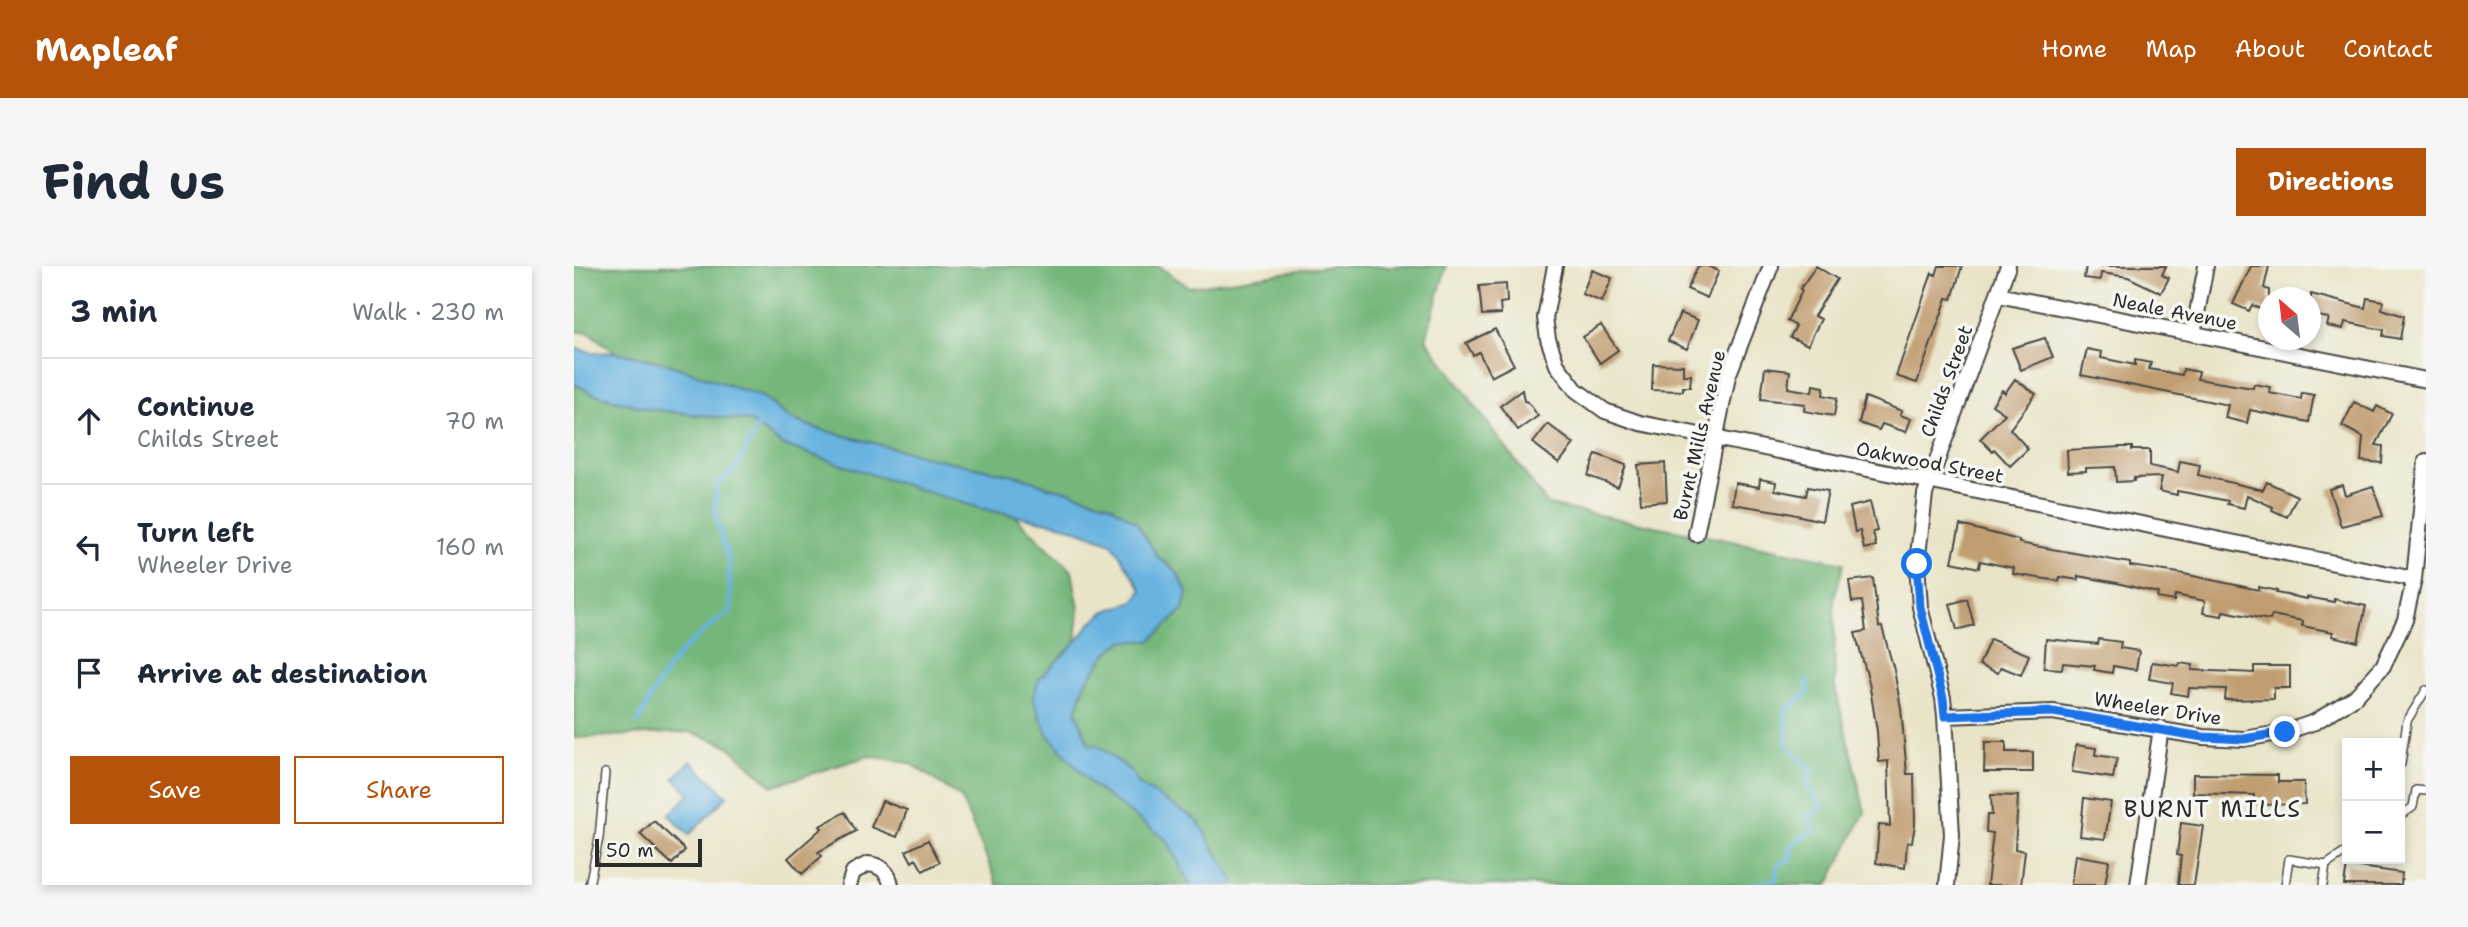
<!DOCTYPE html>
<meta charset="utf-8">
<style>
body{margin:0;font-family:"Shantell Sans",sans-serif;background:#f6f6f7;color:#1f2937}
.controls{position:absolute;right:21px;bottom:21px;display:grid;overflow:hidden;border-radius:0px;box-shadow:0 4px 10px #0003}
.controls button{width:63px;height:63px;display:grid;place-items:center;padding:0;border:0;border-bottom:2px solid #e0e1e3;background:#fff;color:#1f2937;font:35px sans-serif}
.compass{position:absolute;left:1684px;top:21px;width:63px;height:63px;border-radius:50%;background:#fff;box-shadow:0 4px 10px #0003;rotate:332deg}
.scale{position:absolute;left:21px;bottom:18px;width:107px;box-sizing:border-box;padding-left:7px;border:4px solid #2b2b2b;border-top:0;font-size:19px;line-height:24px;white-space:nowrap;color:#2b2b2b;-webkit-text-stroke:5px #f6f6f2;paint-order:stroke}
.stop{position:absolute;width:21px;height:21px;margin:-16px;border:5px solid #1a73e8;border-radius:50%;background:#fff}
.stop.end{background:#1a73e8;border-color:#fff;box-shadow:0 2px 7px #0008}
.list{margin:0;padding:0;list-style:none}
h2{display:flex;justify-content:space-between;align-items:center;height:91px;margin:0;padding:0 28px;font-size:30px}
h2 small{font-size:23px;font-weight:400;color:#747a83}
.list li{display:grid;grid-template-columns:46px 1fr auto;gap:21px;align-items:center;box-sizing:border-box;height:126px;padding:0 28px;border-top:2px solid #e0e1e3}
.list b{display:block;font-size:26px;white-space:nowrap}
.list p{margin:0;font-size:23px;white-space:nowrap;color:#747a83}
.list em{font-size:23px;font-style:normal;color:#747a83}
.actions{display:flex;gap:14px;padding:21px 28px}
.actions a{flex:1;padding:16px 0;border:2px solid #b45309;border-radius:0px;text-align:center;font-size:24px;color:#b45309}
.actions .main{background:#b45309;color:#fff}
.icon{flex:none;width:38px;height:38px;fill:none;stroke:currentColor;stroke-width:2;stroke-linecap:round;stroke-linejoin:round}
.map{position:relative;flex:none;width:1852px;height:619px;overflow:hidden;border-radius:0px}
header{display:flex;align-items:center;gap:42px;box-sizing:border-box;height:98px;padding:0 35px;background:#b45309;color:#fff}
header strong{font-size:33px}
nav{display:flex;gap:38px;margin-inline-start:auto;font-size:24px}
.intro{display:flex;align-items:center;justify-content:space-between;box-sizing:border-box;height:168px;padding:0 42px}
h1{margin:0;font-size:49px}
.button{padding:18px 32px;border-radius:0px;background:#b45309;color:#fff;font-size:24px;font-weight:700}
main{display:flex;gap:42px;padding:0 42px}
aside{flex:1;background:#fff;border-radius:0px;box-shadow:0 4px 10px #0003}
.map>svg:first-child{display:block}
</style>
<header>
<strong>Mapleaf</strong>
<nav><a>Home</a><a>Map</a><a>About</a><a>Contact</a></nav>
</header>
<div class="intro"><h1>Find us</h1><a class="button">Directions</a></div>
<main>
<aside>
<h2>3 min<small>Walk · 230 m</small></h2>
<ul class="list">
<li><svg class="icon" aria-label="ahead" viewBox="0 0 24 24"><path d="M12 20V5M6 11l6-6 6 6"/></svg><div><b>Continue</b><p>Childs Street</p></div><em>70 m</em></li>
<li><svg class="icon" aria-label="left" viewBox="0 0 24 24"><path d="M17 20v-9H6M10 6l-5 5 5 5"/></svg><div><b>Turn left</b><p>Wheeler Drive</p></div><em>160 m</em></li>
<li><svg class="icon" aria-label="arrive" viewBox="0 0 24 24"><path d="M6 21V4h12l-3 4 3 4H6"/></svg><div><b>Arrive at destination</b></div></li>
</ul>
<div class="actions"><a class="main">Save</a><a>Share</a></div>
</aside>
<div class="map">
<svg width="1852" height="619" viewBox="0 0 1852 619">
<rect width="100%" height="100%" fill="#f6f6f2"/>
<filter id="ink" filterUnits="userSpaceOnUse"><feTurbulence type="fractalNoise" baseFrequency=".0143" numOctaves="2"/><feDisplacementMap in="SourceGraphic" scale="14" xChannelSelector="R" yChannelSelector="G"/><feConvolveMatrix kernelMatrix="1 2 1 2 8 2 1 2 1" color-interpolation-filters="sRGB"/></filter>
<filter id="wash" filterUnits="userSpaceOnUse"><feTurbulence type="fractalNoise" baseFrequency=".00686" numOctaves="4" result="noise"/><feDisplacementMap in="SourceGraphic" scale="28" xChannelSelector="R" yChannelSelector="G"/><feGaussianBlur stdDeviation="1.57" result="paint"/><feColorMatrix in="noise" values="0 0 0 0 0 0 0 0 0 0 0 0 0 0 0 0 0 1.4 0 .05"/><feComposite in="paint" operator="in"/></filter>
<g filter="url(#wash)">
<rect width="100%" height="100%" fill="#e9e4c7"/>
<path fill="#74b77a" stroke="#507152" stroke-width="2" d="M0,0h584l31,21 142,-21h115l-20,73 122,166 296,58 -10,35 1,89 30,125 -37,73h-592l-39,-65 -59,-36 -6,-12 -43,-27 -13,-33 9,-29 22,-30 16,-12h27l37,-49 -11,-21 -18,-14 -22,-35 -68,-31 -20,-4 -25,-10 -96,-20 -112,-29 -24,-9 -29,-22 -97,-34 -50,-11 -27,-20h-14z
M0,118l23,11 52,14 100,12 34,24 196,63 36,8 57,55 7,38 -3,33 -37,37 53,106 75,55 23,45h-192l-37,-87 -51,-35 -41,-7 -97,30 -45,-41 -37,-13 -116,6z"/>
<path fill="#67b3e0" stroke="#496f86" stroke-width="2" d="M0,82l21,5 20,-1 50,11 97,34 29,22 24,9 112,29 96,20 25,10 20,4 41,13 27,18 22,35 18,14 11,21 -4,18 -33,31h-27l-16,12 -22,30 -9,29 13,33h8l35,27 6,12 59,36 39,65h-46l-23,-45 -75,-55 -45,-51 -14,-36 6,-19 37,-37 16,-20 14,-11 28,-9 8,-12 -30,-47 -49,-18 -84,-17 -109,-34 -87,-29 -34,-24 -100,-12 -52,-14 -23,-11z
M117,495l36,35 -38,39 -20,-20 21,-21 -16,-16z"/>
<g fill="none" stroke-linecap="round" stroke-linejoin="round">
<path stroke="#67b3e0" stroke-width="4.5" d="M64,456c28,-57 41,-75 93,-111l-2,-49 -13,-44v-32l20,-18 24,-45
M1174,619l27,-4 3,-16 15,-8 -5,-9 26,-18 -6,-14 15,-9 -17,-23 6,-15 -25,-24 -1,-34 22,-19 -1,-12"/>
</g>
<g id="blocks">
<path fill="#c19e72" d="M1124,0h10l11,5 -12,27 -20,-9z
M1242,0l21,13 -23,37 7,3 -13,26 -18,-8 6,-11 -9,-5 15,-30 -2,-2z
M1365,0h23l-10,33 -5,-1 -30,85 -21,-7 36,-103 4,2z
M1512,0h80l-4,9 7,3 -8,15 -33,-16 -27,-4 -1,7 -16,-2z
M1677,0h18l-5,22 5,2v22l-17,-7 -3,6 -16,-7z
M1018,4l20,8 -10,24 -20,-8z
M932,18l1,18 -7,1 1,11 -19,1 -3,-29z
M1737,28l54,14 2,-10 16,3 -1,8 22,7 -4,23 -17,-3 1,-6 -39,-8 -2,7 -16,-3 2,-8 -18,-3z
M1106,47l18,7 -11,29 -19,-8z
M1027,59l17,25 -18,13 -17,-26z
M921,63l19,36 -23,12 -12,-25 -6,3 -7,-12z
M1471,72l8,19 -32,13 -9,-22z
M1513,83l15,3 -1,6 34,7v-5l16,3 -2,6 33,6 1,-6 16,3 -2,7 56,9 1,-4 16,3 -1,6 32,6 1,-6 12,2 -5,27 -59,-12 -3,13 -22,-5 3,-13 -147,-30z
M1079,98l30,1v10h8l-1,12h-7v4l-31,-1z
M1191,102l25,3 -2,17 24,4 1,-7 11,2 -1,8 14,3 -3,18 -30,-5 1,-7 -44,-5z
M1441,113l21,15 -26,35 18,20 -18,17 -16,-17 -2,2 -12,-12 25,-25 -13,-9 10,-15 3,3z
M948,124l2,11 4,1 10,14 -20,14 -18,-24z
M1291,131l37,14 -2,4 11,4 -5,13 -24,-8 -3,6 -20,-7z
M1780,136l20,10 3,-6 15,8 -16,31 7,1 -1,17 -21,-2 2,-24 -21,-11z
M974,158l26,20 -15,19 -26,-20z
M1548,181h10v3h18v16l28,6 2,-11 20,4 -2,10 65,15 4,-8 30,14 -10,21 -15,-7 1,-3 -26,-12 -3,13 -17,-4 1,-3 -34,-7 -17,-3v4l-18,-4 3,-14 -28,1v3l-18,1 -1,-15 -29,1v3l-18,1 -1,-22z
M1022,188l30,11 -8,22 -30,-11z
M1091,197l2,38 -26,2 -3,-38z
M1186,213l16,3 -1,8 31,6 2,-9 20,4 -6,30 -39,-9 -51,-8 3,-21 24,4z
M1768,219l3,10 28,-9 10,30 -42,10 -12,-37z
M1296,236l7,29 -4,1 3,14 -12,3 -4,-18 -5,1 -5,-25z
M1386,259l59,15v3l111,20v3l49,7 80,17v-3l18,4 -1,2 31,6v-2l27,5v-3l32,7 -8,36 -26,-6 1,-4 -31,-6 1,-5 -31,-6 -2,5 -47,-9 -1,5 -19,-3 2,-12 -30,-6 -1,6 -17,-3 1,-5 -41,-10 -39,-7v4l-18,-3 -1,4 -46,-7 1,-6 -34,-7 -1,7 -27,-6z
M1299,312l6,49h3l12,43 7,38 6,66h7l1,51 -3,17 -5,1 -2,25 -29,-5 3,-38 11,1 -2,-65 -9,1 -2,-31 -8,-49 -14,-49 11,-2 -4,-30 -10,1 -3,-21z
M1393,333l7,26 -17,5 -7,-26z
M1416,373l39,16 -8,20 -20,-8 -3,6 -19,-8z
M1472,373l52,5 1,-5 22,3 -1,6 19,3 -3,19 -23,-4 -1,7 -18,-3 1,-4 -32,-3 -1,6 -18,-1z
M1578,396l27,4 1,-3 13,2 -1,5 62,3v-7h36v22h-16v11l-49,1 1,-11 -37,-1 -1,8 -17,-3 2,-10 -24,-4z
M1411,476h21v10h27v20h-49z
M1502,479l20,3 -1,7 22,3 -4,20 -41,-6z
M1619,508l85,1v7h26l1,22 -51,1v-10l-61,-2z
M1417,529l27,1 -3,53 10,2 -4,34h-34l6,-52 -7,-1 1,-17h5z
M1510,532l27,4 -6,37 -25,-3z
M308,535l25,9 -10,27 -26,-10z
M271,546l11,19 -38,21 4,4 -20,18 -14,-16 34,-30 -2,-2z
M80,555l31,29 -13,14 -32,-30z
M1607,557l22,3 -9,59h-16l3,-29 -4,-1z
M354,574l12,22 -17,9 -7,-12 -4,3 -6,-11z
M1501,589l34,6 -4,24h-34z
M1773,599l55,8 -1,12h-57z"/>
</g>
</g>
<g filter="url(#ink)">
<use href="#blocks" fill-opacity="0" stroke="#484742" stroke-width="2"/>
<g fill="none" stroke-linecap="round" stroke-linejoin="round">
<g stroke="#484742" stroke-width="10">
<path id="lane" d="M1827,498l6,-43 19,-31
M1826,550l13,-9 3,-17 10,1
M1752,599l21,-14
M15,619l10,-47 6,-65
M1711,619l4,-26 37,6 -3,20"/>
</g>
<g stroke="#484742" stroke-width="18">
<path id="street" d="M981,0l-10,52 3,21 9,26 19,25 29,21 35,12 774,156
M1424,29l428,85
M1619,68l13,-68
M1122,268l32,-158 43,-110
M1371,450l108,-4 150,25 41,2 41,-7 30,-10 40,-25 28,-31 22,-46 9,-41 12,-118
M275,619l4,-13 15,-8c12,1 21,8 23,21
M1373,619l5,-50 -7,-119 -2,-18 -23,-91 -3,-43 8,-70 83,-228
M1564,619l23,-157"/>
</g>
<use href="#lane" stroke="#fff" stroke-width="7"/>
<use href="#street" stroke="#fff" stroke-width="14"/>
</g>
</g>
<g fill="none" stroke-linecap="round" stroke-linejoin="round" filter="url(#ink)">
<path stroke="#1a73e8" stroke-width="9" d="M1343,298l3,43 23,91 2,18 108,-4 150,25 41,2 41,-7"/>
</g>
<g text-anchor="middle" stroke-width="7" stroke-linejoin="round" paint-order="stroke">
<g font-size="19" fill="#2b2b2b" stroke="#f6f6f2">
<text transform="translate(1601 45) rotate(11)" y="7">Neale Avenue</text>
<text transform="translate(1372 115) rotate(-70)" y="7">Childs Street</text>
<text transform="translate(1125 169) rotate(-77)" y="7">Burnt Mills Avenue</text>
<text transform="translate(1356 196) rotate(11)" y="7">Oakwood Street</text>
<text transform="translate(1584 442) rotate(9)" y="7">Wheeler Drive</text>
</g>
<g font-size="23" letter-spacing="2" fill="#2b2b2b" stroke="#f6f6f2">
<text x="1639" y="551">BURNT MILLS</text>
</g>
</g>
</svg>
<div class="controls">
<button>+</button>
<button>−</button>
</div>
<svg class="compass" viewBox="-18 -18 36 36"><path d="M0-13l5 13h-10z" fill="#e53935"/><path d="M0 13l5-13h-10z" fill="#747a83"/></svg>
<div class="scale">50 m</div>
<div class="stop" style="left:1343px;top:298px"></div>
<div class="stop end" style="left:1711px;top:466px"></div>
</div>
</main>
